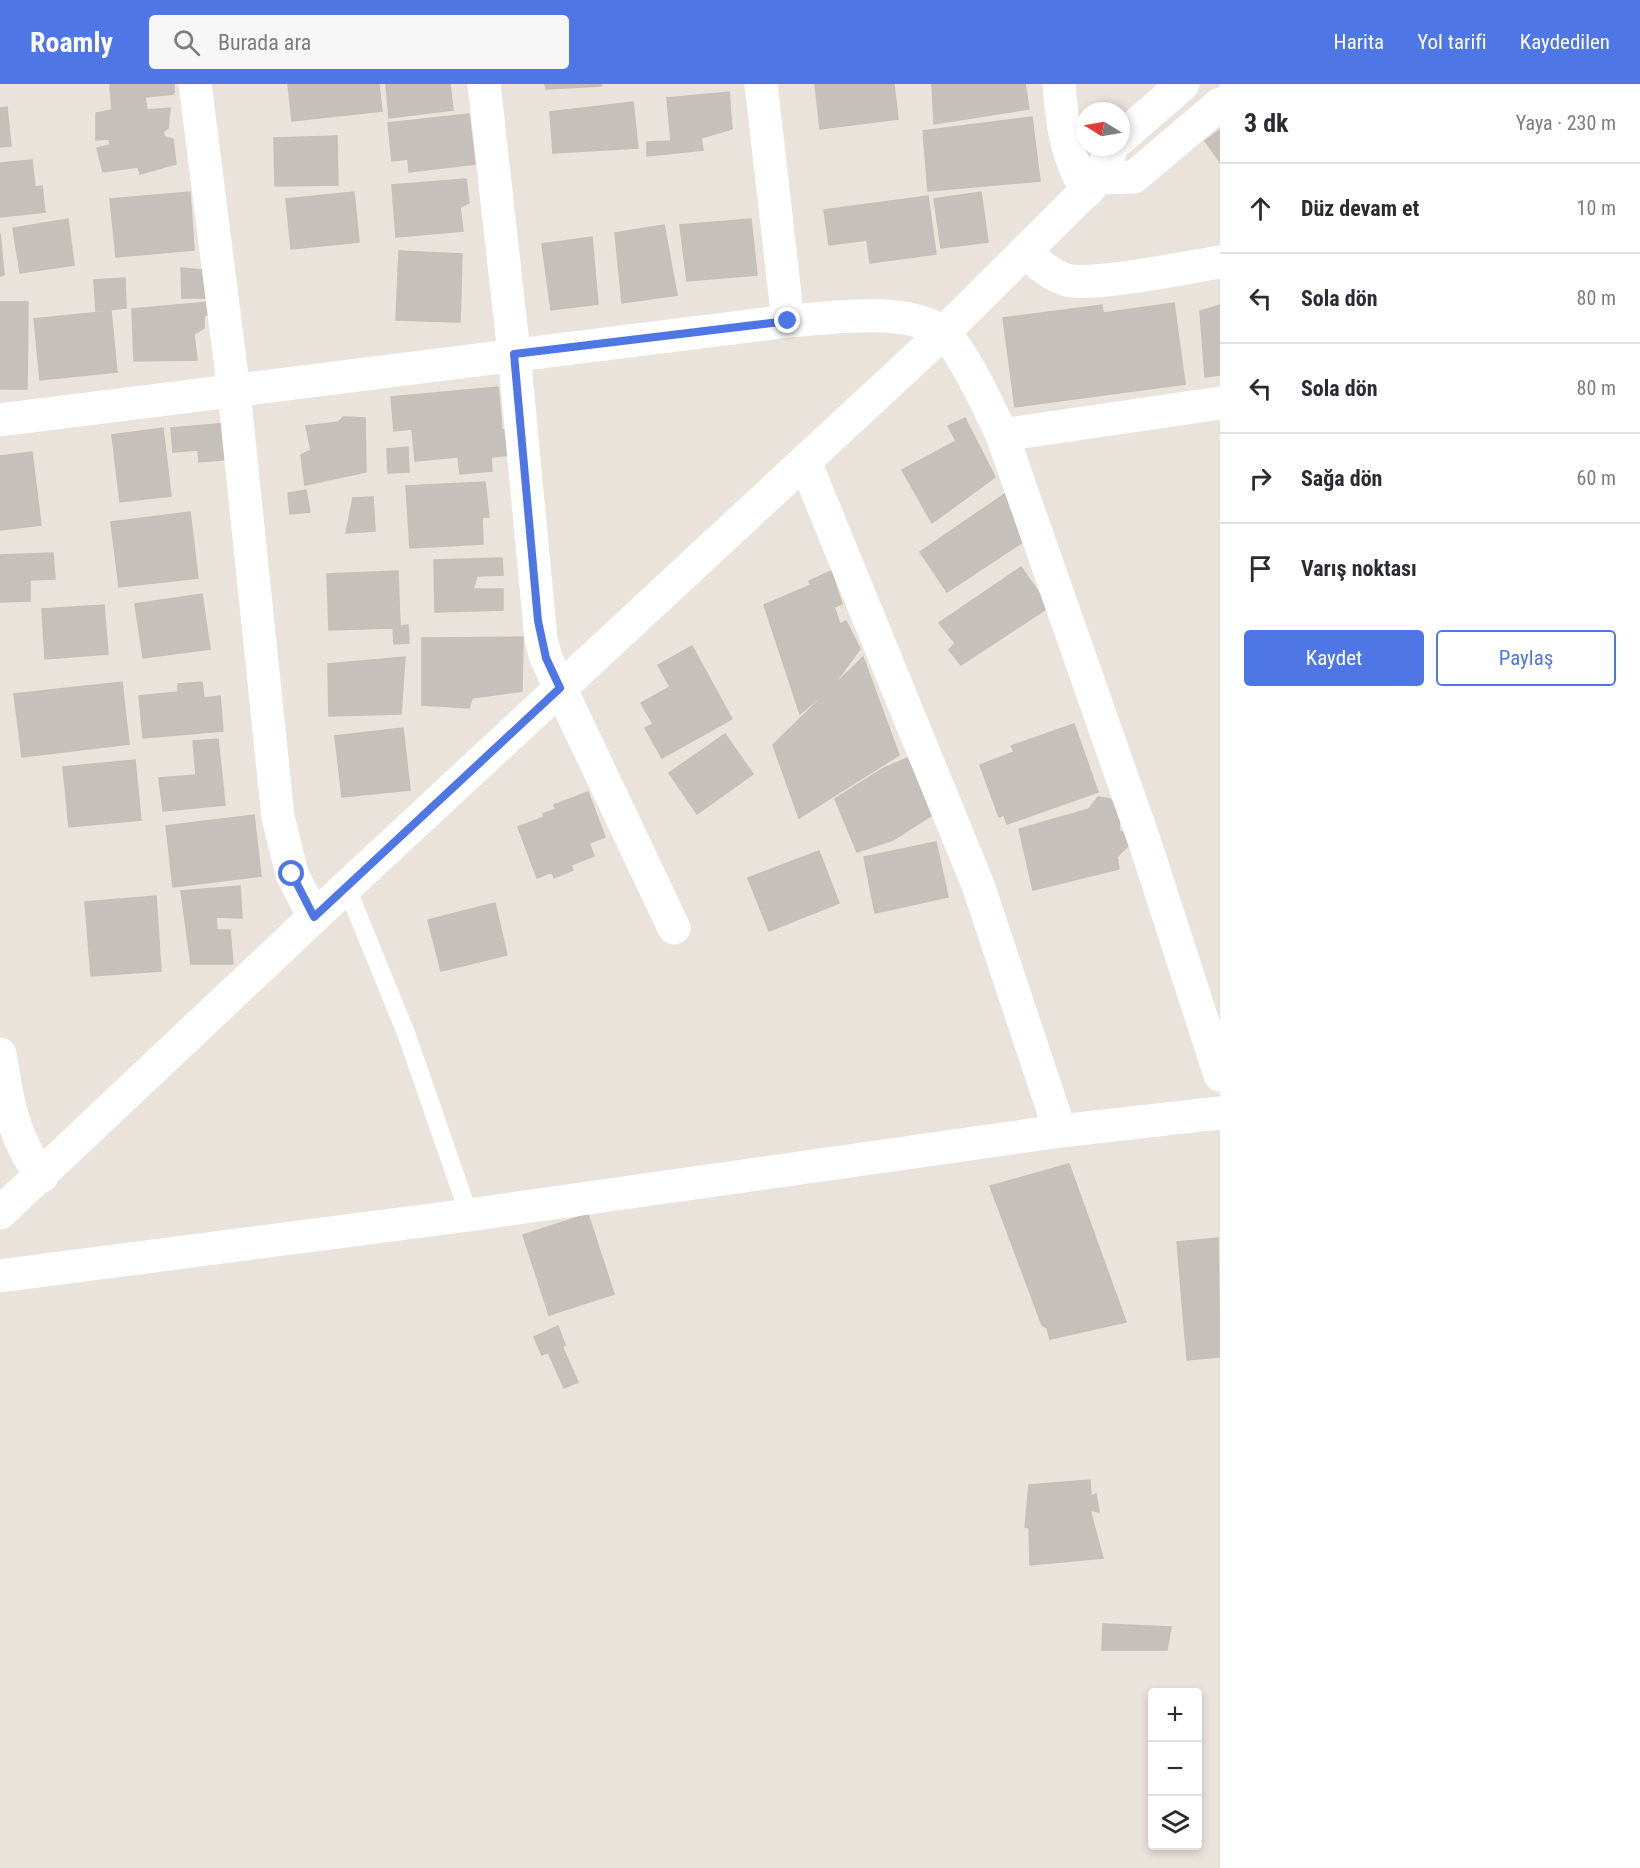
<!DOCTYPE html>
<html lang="tr">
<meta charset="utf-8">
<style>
body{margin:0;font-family:"Roboto Condensed",sans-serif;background:#f7f7f7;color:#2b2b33}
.controls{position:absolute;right:18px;bottom:18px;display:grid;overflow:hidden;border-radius:6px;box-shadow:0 3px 9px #0003}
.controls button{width:54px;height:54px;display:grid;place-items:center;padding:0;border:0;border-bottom:2px solid #e1e1e2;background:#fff;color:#2b2b33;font:30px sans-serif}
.compass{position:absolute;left:1076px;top:18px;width:54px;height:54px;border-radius:50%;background:#fff;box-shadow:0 3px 9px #0003;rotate:281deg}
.stop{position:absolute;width:18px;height:18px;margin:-14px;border:4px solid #4e76e5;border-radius:50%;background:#fff}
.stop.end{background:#4e76e5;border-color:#fff;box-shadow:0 2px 6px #0008}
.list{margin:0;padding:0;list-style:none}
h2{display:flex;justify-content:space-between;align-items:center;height:78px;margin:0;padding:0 24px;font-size:26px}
h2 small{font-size:20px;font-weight:400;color:#7c7c81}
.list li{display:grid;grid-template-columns:39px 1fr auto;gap:18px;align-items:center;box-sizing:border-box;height:90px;padding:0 24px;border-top:2px solid #e1e1e2}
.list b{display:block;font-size:22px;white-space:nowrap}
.list em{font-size:20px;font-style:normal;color:#7c7c81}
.actions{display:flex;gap:12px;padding:18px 24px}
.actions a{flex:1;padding:14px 0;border:2px solid #4e76e5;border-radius:6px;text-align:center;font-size:21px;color:#4e76e5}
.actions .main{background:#4e76e5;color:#fff}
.icon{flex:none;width:33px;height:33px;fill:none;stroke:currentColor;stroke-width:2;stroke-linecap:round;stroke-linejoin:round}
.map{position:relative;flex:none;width:1220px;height:1784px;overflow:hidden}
header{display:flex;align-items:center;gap:36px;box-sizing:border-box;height:84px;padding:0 30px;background:#4e76e5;color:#fff}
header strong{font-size:28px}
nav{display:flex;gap:33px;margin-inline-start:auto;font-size:21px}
.search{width:420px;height:54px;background:#f7f7f7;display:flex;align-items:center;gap:15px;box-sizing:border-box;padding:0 21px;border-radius:6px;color:#7c7c81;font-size:22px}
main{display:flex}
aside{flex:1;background:#fff}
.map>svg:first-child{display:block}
</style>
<header>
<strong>Roamly</strong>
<div class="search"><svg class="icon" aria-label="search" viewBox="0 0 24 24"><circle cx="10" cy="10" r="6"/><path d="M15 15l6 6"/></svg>Burada ara</div>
<nav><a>Harita</a><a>Yol tarifi</a><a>Kaydedilen</a></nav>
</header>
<main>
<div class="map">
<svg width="1220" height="1784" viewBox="0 0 1220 1784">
<rect width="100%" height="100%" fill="#eae3dc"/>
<path fill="#c5c0bc" stroke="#c5bfb6" stroke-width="1.5" d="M110,0h64v10l-29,3 2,13 23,-2 -2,20 -5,4 2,5 8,2 3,25 -36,10 -2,-7 -35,5 -6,-24 13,-3 -1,-6 -13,1v-27l16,-3z
M288,0h91l3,27 -90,10z
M386,0h64l3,26 -64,8z
M545,0h56v2l-55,3z
M815,0h79l4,35 -78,10z
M932,0h93l4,25 -95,15z
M729,8l3,37 -31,9 2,12 -56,6v-14l24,-1 -4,-43z
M633,18l5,46 -85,5 -3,-41z
M7,23l4,39 -11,1v-39z
M469,30l6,50 -66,8 -1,-13 -16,2 -4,-38z
M1032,33l8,64 -112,10 -5,-60z
M1220,46v32l-15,-21z
M337,52l1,49 -63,1 -1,-48z
M32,76l3,27 7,-1 3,26 -45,5v-54z
M466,95l3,24 -9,4 3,24 -67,6 -4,-52z
M190,108l4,58 -78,7 -6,-58z
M354,108l5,50 -68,7 -5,-50z
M981,108l7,50 -47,6 -7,-49z
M928,112l8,58 -66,9 -3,-23 -38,5 -5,-35z
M68,135l6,46 -54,8 -7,-45z
M751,135l6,56 -70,6 -7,-56z
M664,141l13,70 -55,8 -7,-70z
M0,149l4,42 -4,1z
M592,153l6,67 -47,6 -9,-66z
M399,167l63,3 -2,68 -64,-2z
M181,184l35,3v27h-34z
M125,194l1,30 -30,3 -2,-31z
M0,218h28l-1,87h-27z
M209,218l1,12 -6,2v12l-10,6 3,26 -63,1 -2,-52z
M1174,219l11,81 -170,23 -12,-89 99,-13 1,8z
M1220,221v70l-15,2 -5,-66z
M111,227l6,61 -77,8 -6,-61z
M498,303l4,43 9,-1 2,26 -22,2 1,14 -32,3 -2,-17 -43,4 -3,-32 -18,2 -3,-34z
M343,333l22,1 1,54 -61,13 -4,-30 10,-5 -5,-24 33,-4z
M965,334l30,59 -63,46 -30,-53 54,-29 -8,-15z
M229,339l3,36 -33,3 -1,-12 -25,2 -2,-24z
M163,344l8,68 -51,6 -8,-67z
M408,363l1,25 -21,1 -1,-24z
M32,368l9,73 -41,5v-74z
M485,398l4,35h-7l1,27 -73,4 -4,-62z
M306,406l4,22 -20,2 -2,-21z
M1006,409l26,43 -85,56 -27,-40z
M373,413l2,34 -29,2 7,-35z
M190,428l8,66 -79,9 -8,-65z
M53,469l2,26 -25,1v21l-30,1v-47z
M502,474l1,17 -26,1 -4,13h30v21l-68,2 -1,-52z
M1021,483l28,40 -88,58 -12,-15 6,-7 -16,-20z
M398,487l2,55 8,-1 1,18 -15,1 -1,-16 -64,2 -2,-56z
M831,487l11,33 -8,3 6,17 6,-3 14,28 -27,37 -33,28 -36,-109 47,-20 -2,-4z
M202,510l8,55 -67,9 -8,-54z
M104,521l4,49 -63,5 -3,-50z
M523,553l-1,54 -50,7 -3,10 -47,-3v-67z
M692,562l40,73 -70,39 -17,-30 8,-4 -12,-21 29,-16 -12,-22z
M405,573l-4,57 -72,2 -1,-52z
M863,573l36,98 -100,63 -26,-73z
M122,598l7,62 -107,13 -8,-63z
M202,598l2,16 16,-2 3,35 -80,7 -4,-42 39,-4v-8z
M1074,640l24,68 -91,32 -3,-9 -5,2 -19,-52 34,-13 -3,-6z
M403,644l7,62 -68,7 -7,-61z
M725,650l28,40 -56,40 -28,-41z
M218,655l7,66 -62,6 -4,-33 37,-3 -3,-34z
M912,672l25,56 -44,28 -36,12 -22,-53 47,-30z
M135,676l6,60 -72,7 -6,-60z
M588,708l17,45 -16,6 5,13 -23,9 2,5 -19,8 -2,-6 -15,6 -19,-51 26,-10 -1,-3 13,-5 -2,-4z
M1098,713l12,2 10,12 -1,20 9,2 1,12 -12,12 2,12 -86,21 -14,-61 70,-20z
M254,731l7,61 -88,11 -7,-61z
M936,758l12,55 -73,16 -11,-56z
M819,767l20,52 -70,28 -21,-53z
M240,802l2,32 -26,-1 1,13h13l3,34h-42l-10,-73z
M156,812l5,75 -70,5 -6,-74z
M495,819l12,52 -66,16 -13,-51z
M1069,1080l57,158 -76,17 -3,-11 -5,-3 -52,-139z
M588,1130l26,80 -65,21 -26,-80z
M1218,1154l2,119 -33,3 -10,-118z
M558,1242l7,19 -23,10 -8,-18z
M562,1262l16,36 -14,6 -16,-36z
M1090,1396l1,16 5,-2 3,18 -9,-2 13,48 -73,7 -1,-37 -4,-1 4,-42z
M1103,1540l68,3 -4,23h-65z"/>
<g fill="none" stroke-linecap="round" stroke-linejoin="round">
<path stroke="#fff" stroke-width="18" d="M346,802l60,147 63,182"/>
<path stroke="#fff" stroke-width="33" d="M484,0l30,270 27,285 5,19 128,270
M761,0l27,237
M1059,0c3,40 7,72 28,107
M1025,167c12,12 25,24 42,29 26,7 121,-13 153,-18
M1002,351l218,-32
M805,378l173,423 82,246
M314,833l629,-584
M0,970c7,45 13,85 42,122
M0,1129l314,-296 -22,-43 -14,-57 -44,-425 -39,-308
M0,1192l469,-61 591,-84 160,-18"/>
<path stroke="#fff" stroke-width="33" d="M1121,54l62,-54
M1099,94l35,-1 86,-73
M943,249l156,-155 13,-31
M0,336l788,-99c44,-3 116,-15 154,11 19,14 49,80 60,103l143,408 75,232"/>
</g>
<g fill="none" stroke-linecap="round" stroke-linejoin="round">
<path stroke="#4e76e5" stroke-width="8" d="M292,790l22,43 246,-229 -14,-30 -8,-37 -24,-267 274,-33"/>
</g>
</svg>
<div class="controls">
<button>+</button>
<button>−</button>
<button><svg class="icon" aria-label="layers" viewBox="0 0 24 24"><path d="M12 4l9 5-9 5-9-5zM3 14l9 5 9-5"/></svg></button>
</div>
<svg class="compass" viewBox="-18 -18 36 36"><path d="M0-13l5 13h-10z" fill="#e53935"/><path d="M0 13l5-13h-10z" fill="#7c7c81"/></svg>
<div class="stop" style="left:292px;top:790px"></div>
<div class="stop end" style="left:788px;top:237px"></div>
</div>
<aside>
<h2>3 dk<small>Yaya · 230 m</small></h2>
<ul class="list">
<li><svg class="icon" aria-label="ahead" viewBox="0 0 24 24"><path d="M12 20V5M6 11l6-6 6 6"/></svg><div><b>Düz devam et</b></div><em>10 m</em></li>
<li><svg class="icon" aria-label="left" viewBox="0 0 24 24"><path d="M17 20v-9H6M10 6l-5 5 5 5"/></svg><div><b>Sola dön</b></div><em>80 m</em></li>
<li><svg class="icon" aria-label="left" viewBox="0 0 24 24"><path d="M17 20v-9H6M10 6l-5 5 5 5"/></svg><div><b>Sola dön</b></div><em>80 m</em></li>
<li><svg class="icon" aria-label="right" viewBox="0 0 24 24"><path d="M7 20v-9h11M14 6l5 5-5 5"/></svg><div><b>Sağa dön</b></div><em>60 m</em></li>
<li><svg class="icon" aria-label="arrive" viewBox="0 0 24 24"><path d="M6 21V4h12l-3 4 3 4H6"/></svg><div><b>Varış noktası</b></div></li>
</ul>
<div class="actions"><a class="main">Kaydet</a><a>Paylaş</a></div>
</aside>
</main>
